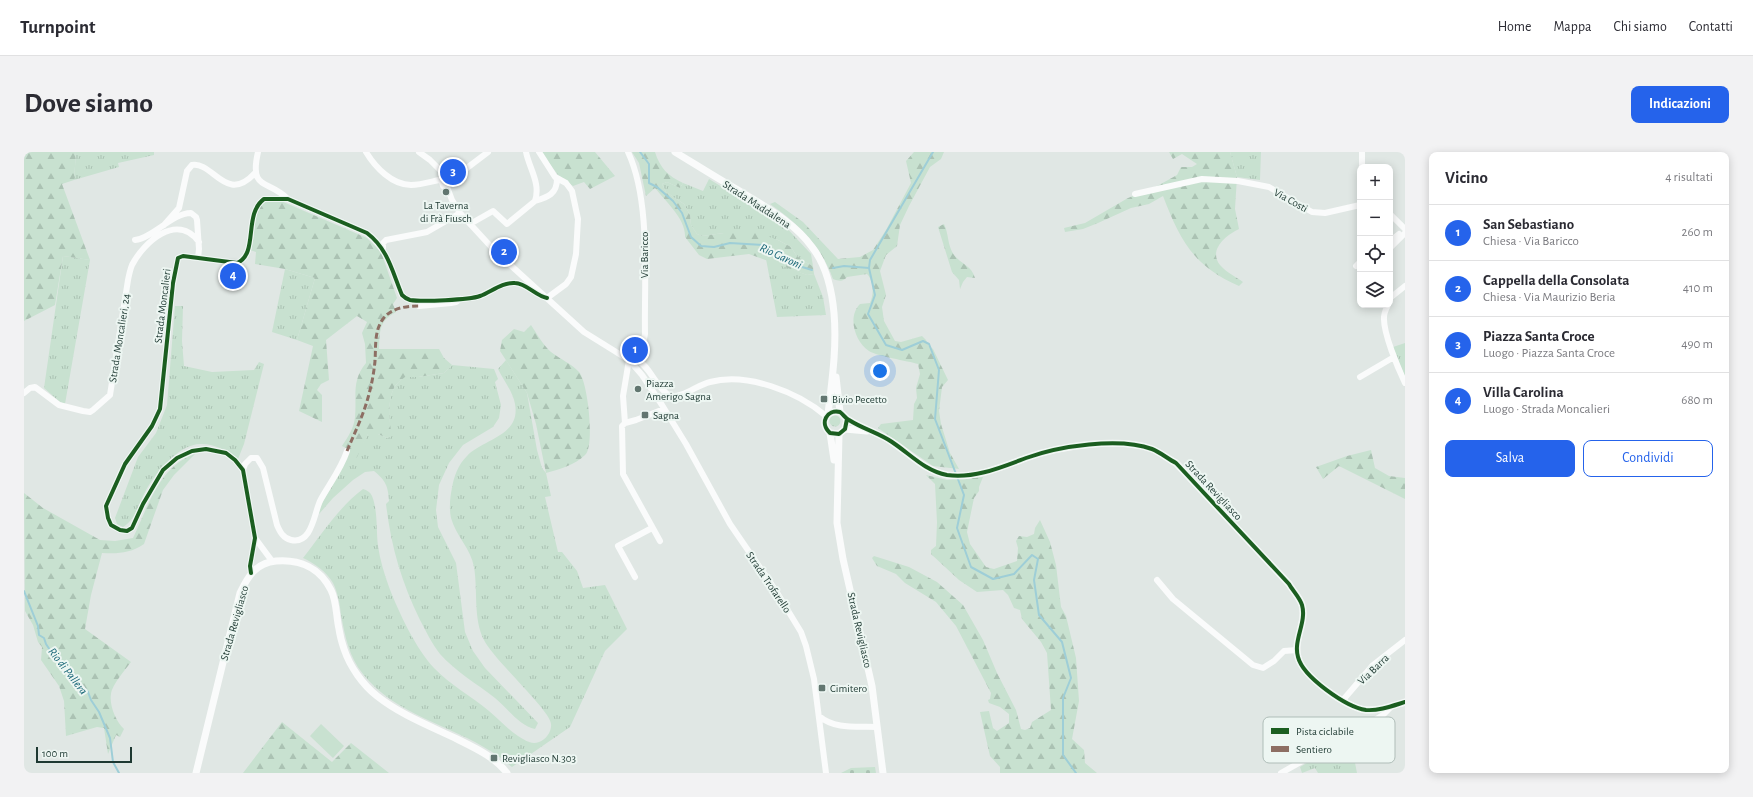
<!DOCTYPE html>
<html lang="it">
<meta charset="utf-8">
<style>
body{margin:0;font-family:"Alegreya Sans",sans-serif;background:#f2f2f3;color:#2b2b33}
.controls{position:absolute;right:12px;top:12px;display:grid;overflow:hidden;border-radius:8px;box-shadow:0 2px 10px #0003}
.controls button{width:36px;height:36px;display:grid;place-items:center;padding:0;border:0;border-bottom:1px solid #e1e1e2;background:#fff;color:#2b2b33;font:20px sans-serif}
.scale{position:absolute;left:12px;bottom:10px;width:96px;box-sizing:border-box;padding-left:4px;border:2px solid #1e3932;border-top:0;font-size:11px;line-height:14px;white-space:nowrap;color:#1e3932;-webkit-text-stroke:3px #edf6f2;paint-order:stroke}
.you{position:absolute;left:856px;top:219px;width:14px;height:14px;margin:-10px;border:3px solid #fff;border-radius:50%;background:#1a73e8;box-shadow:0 0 0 6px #1a73e833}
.badge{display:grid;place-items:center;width:26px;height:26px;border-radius:50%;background:#2563eb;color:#fff;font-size:13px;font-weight:700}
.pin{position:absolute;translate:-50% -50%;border:2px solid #fff;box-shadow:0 1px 4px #0006}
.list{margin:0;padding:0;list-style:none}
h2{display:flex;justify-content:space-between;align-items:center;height:52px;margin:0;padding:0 16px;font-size:17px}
h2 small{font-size:13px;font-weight:400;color:#7c7c81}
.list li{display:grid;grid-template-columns:26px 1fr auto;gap:12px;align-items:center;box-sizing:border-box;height:56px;padding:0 16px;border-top:1px solid #e1e1e2}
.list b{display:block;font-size:15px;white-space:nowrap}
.list p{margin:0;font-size:13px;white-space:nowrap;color:#7c7c81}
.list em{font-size:13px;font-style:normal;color:#7c7c81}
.actions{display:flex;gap:8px;padding:12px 16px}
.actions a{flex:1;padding:9px 0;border:1px solid #2563eb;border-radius:8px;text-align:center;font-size:14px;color:#2563eb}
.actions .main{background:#2563eb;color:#fff}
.icon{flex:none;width:22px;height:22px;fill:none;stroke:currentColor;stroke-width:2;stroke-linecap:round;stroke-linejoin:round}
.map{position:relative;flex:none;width:1381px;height:621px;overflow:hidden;border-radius:8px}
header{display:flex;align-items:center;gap:24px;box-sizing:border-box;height:56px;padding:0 20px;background:#fff;border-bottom:1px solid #e1e1e2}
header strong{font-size:19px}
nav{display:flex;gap:22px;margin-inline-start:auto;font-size:14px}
.intro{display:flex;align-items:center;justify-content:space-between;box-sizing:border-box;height:96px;padding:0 24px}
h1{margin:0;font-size:28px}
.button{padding:10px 18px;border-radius:8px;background:#2563eb;color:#fff;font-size:14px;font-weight:700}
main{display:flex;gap:24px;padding:0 24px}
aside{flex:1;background:#fff;border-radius:8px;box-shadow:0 2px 10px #0003}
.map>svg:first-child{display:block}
</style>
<header>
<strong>Turnpoint</strong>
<nav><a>Home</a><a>Mappa</a><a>Chi siamo</a><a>Contatti</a></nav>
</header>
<div class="intro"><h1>Dove siamo</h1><a class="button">Indicazioni</a></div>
<main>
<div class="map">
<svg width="1381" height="621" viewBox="0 0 1381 621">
<defs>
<pattern id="grass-tufts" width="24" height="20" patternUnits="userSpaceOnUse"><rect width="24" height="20" fill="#c8e1d0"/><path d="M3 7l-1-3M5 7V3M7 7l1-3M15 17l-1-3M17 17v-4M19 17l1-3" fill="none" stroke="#abc2b3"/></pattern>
<pattern id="forest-firs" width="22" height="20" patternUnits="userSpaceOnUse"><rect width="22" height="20" fill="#c8e1d0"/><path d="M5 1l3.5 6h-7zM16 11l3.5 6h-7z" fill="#abc2b3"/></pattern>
<pattern id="cemetery-stones" width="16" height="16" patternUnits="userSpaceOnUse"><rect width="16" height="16" fill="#c8e1d0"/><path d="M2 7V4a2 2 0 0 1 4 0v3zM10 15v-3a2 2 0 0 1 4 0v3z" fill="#abc2b3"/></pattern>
</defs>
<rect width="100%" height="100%" fill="#e0e7e4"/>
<path fill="url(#grass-tufts)" d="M52,0h78v3l-36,8 1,4 -45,13z
M1206,0h31l-1,28 -23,-3z
M685,27l74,45 28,30 2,12 -10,-5 -7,-6 -5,-8 -15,-8 -52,-6 -22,3 -5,-2 -6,-9 -1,-10 -6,-11 -18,-12 -4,-8 5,-2 13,6 3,-5 20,8z
M39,104l27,4 -25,144 -5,-2 -16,-14z
M742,107l41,16 7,-1 9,23 3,18 -49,2z
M261,117l30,9 -18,62 -25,-8z
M151,154h8l-1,35 2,25 28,6 42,-2 5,-8 5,2 -20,80 -6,15c-10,-8 -23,-15 -36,-15 -24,-1 -49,32 -58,50 -6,12 -9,26 -21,33l-6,-3 -2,-6 23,-61 18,-24 11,-28z
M1381,191v34l-12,-30z
M482,208l21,33 10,57 5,18 4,5 5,23 -6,1 13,55h4l15,19 6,17 22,-3 22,44 -22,22 -35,76 -58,40c-7,-5 -13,-11 -20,-15 -41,-27 -97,-37 -129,-78 -14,-17 -18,-38 -22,-59 -1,-10 -3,-22 -8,-32 -6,-11 -19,-20 -30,-25 18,-23 36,-51 60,-69 4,1 7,3 9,7 6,15 4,34 6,50 2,14 6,27 11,41 9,24 27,62 45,81 16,17 37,28 55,43 10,8 18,18 29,25 7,4 13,9 21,6 7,-2 13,-11 12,-18 0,-13 -58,-65 -67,-84 -11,-21 -6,-49 -10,-73 -3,-18 -18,-31 -23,-49 -2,-9 -1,-21 1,-30 2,-12 6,-23 15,-32 16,-17 54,-20 48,-52 -2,-12 -11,-23 -17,-35z
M428,213l42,4 4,10 -3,3 6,23 -2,13 -6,9 -30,18 -14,18 -10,22 -3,25 2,17 18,36 9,69 8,19 12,17 53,55 -3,6c-15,-3 -28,-21 -40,-31 -18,-14 -40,-27 -55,-44 -8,-10 -14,-23 -20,-34 -19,-39 -29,-74 -34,-116l3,-3c-1,-15 -3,-20 -15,-30l-9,1 -12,8 -20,18 -14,16 1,-7 23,-41 20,-23 5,-9h10l9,4 4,-2c-2,-15 -4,-34 3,-48 2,-4 7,-8 11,-12l13,1 26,-4z
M805.5 269a5.5 5.5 0 1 1 11 0a5.5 5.5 0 1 1-11 0Z
M1353,570v6l-26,14 6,31h-39l-3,-5 -13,5 -2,-6z"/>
<path fill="url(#forest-firs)" d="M0,0h52l-2,28 -12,4 28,76 -27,-4 -8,49 -31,16z
M517,0h54l20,24 -25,13 -6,-7 -11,4 -15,-11z
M608,0h23c5,16 13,24 28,31l-3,5 -13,-6 -5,2 4,8 18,12 6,11 1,10 6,9 5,2 22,-3h32l20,6 15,8 5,8 7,6 10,5 1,8 -7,1 -58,-21 -42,5 -8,-4 -14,-18c1,-18 -19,-35 -30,-49l-9,8 -7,-33z
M890,0h30l-3,7 -11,8 -21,39 -9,19 -3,21 -11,9 -6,16 6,24 -4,12 2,14 11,20 6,1 21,-6 4,4 2,5 5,4 15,31 -6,7 -3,24 2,13 9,29 9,16 -26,-3 -55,-38 3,-4 32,-4 1,-16 3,-6 -1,-10 4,-14 -2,-10c-10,-3 -42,-8 -49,-13 -14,-9 -22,-34 -9,-47l10,-1c4,-8 4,-22 -3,-29l-20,3c-4,5 -8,4 -14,2 -12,-33 -34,-55 -63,-75l5,-2 28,20 35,37 22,-2 13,-7 13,-20 25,-47 -5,-22z
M1145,0h61l7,25 -2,32 4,20c-13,6 -31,21 -19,36 6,7 16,12 23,17l-4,4c-46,-20 -59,-46 -76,-90l-14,8 -18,4 -33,15 -15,6 -18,3 -1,-4 21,-5 43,-25 31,-13 18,-10 4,-8h11l5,-3 -15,-10 -9,5z
M242,49h15l86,37 14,14 16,46 -4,6 3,8c-17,9 -16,18 -17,37h60l5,9 8,7 -8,8 -26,4h-13c-4,3 -9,7 -11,11 -7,14 -5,33 -2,48l-5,2 -9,-4h-10l-11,23 -14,9 7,-16 -8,-4c6,-9 12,-18 13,-29 2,-21 -4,-36 11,-54l-1,-19 -3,-11 5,-11 -10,-6 -31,24 3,40 -8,4 -4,6 5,5v27l-23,-11 14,-65 -16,-6 18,-62 -30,-9 -30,-5 1,-12 -6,-2 7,-41z
M920,72c5,10 3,21 10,31 7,9 18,11 21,23l-8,-1 -4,5 -3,7 -1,-9 -7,-8 -14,-45z
M507,173c6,9 12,20 20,27 9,7 21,12 28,20 9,10 16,75 6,83 -10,10 -25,14 -39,18l-10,-49 -9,-31 -27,-42 2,-11 12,-11 10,3z
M1347,298l4,18 14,8 16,2v21l-66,-33 -16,13 -7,-12 31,-11z
M171,302l-21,21 -11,15 -19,54c-13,9 -26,10 -42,9l-11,42 -6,34 46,33c-6,8 -19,23 -20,32 -2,11 5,28 13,35l-4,8 -4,-2 -8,19 -4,-26 -7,-1 -31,9 -2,-35 -5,-15 -18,-26 1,-13 -4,-5 -5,-17 -8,-14 -1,-118 19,15 57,32 15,1 18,-3c15,-31 26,-72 62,-84z
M902,323l21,5 36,-3 -4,10v4l-5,7 -7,34 3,12 16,23 8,2 23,-8 1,-13 -2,-7 3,-5 8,1 7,-3 1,-6 5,-8 10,22 6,23 5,42 5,9 10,42 3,43 -7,38 12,11 1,13 12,10h-97v-6l-10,-11 -10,-44 9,-1 4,17 4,3 12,-8v-9l-9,-7 -11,-4 -1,-3 2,-1 1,-6 -35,-67 -20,-24 -31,-19 -9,-9 -19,-8 -5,-8 2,-2 35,11 28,15 26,23 20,35 14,33 19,37 5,19 4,1 5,-2 2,-6 19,-12 -4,-57 -6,-11 -19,-23 -2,-9 -6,-2 -6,-13 -5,-5 -26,2 -18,-12 -28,-26v-4l5,-4 1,-24 -2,-38z
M258,570l50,40 19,-19 38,30h-146z"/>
<path fill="url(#cemetery-stones)" d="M851,615l1,6h-35l10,-5z"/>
<path fill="#c8e1d0" d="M297,572l23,22 -11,12 -23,-22z"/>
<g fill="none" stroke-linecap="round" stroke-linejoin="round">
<path stroke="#9eced7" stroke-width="2" d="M616,0l9,12v19l8,4 16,14 9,12 9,24 10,9 13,1 16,-4 33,2 36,21 13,4
M909,0l-63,108 -1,8 6,27 -7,19 18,31 16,5 21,-9 6,3 10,26 -4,49 29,76 -7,33 14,39 22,12 21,-5 18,-19 6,4 -4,21 5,35 23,27 9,36 -8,20v57l13,18
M809,116l11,-2 25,2
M0,439l14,35 1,9 5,3 2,6 8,12 17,14 6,11 11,11 3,8 8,12 11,26 3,24 6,11"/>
<path stroke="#fafbfb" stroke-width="6" d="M234,0c-9,39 10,27 30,47
M342,0c9,15 26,33 45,33 9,0 19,-3 28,-5l3,2 1,4
M395,0l11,8 11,11 11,29 8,13 35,38 89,81 45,28 13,15 20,30 24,39 44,80 46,67 25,41 5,14 8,33 12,94
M515,0l16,25 11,6 6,8 6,28 -2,35 -5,23 -5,7 -19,14
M604,0c23,49 16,128 17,182l-3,15 -6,10
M1338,0v15
M420,29l19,-10 25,-19
M1111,42l67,-15 36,2 31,6 43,25 13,1 35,-8
M511,49c13,-4 22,-7 22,-22
M1366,62l15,15
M446,72l23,-13 14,13 28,-23c6,-18 -6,-33 -9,-49
M140,73l15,-17 8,-37 5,-6c21,-4 34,40 63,8
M111,88c18,-2 37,-27 56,-27l5,4 1,3 2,29 -1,9
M1366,89l9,-7
M359,96v-5l3,-3 41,-8 33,-19
M1366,96l15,-15
M1332,114l4,-4
M1366,146l15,-12
M1364,153c-2,4 -4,8 -4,12 -1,16 14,51 21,66
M395,154l32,-3 5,-1 4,-3
M605,208l7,-1c15,8 19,28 34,37 13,2 27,-11 40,-14 37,-10 88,10 116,34
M605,208l-6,36 2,27 11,-3 28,-11
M1336,225l34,-20
M0,241l6,-5 5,-1 24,18 24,6 7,1 3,-2 17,-15 18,-115c1,-5 2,-10 4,-15 12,-23 45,-53 67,-23
M601,271l-3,3 1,48 37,67
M219,318l2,-6 6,-6h6l6,10 14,57c3,7 6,13 14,15 22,5 23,-29 30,-41 9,-16 20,-30 26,-48
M231,386l17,23
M227,421l-1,-7 5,-28 -12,-68 -8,-10 -9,-7 -20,-4 -14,2 -15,7 -14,12 -20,34 -11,24 -5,3 -7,-1 -9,-5 -3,-7 -2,-12 19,-42 27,-38 8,-17 13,-126 5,-25 5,-2 54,7c22,-9 6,-49 27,-64h24l79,34c21,16 25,38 35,62 2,2 4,4 8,5 12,2 59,0 70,-4 11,-4 22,-14 35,-13 11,0 21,13 32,15
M611,425l-17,-31 34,-18
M1133,428l16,19 80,66 10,3 11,-7 10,-10 13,-1
M1319,548l30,-35 32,-25
M795,564c16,14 39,10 58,11
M1257,621l89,-50 13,-8 8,-8"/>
<path stroke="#fafbfb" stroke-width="7" d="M651,0c23,14 45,28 68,41 24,15 52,30 69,54 14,18 20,44 22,66 3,34 -2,67 -6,101
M812,225l4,35
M823,267l-2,10 -6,5 -9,-1c-11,-10 -3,-24 10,-21 4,3 5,6 9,8 14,9 30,13 43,22 18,12 33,29 55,33 27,4 55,-8 79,-17 33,-12 93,-21 126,-9 8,3 16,10 24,14l113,121c4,7 11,14 13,21 5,17 -9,35 -4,52 5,20 48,50 68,53 13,1 26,-4 39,-8
M821,277l22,2
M806,281l4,27
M815,282l-2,89 6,36 29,127 11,87
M172,621l44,-180c8,-17 16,-30 36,-32 24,-2 44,7 55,29 6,12 5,26 8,39 1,7 3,14 5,20 6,18 19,36 33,47 24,19 53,30 80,43 18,9 38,18 50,34"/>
<path stroke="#8d6e63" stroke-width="3" stroke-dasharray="6 3" stroke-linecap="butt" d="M323,299c8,-19 17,-37 22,-57 3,-11 5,-22 6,-33 1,-14 -1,-30 8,-42 8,-11 23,-13 36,-13"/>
<g stroke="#edf6f2" stroke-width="6">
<path id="cycleway" d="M823,267l-2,10 -6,5 -9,-1c-11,-10 -3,-24 10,-21 4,3 5,6 9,8 14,9 30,13 43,22 18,12 33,29 55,33 27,4 55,-8 79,-17 33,-12 93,-21 126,-9 8,3 16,10 24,14l113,121c4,7 11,14 13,21 5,17 -9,35 -4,52 5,20 48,50 68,53 13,1 26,-4 39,-8
M227,421l-1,-7 5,-28 -12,-68 -8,-10 -9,-7 -20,-4 -14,2 -15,7 -14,12 -20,34 -11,24 -5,3 -7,-1 -9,-5 -3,-7 -2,-12 19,-42 27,-38 8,-17 13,-126 5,-25 5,-2 54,7c22,-9 6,-49 27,-64h24l79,34c21,16 25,38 35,62 2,2 4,4 8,5 12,2 59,0 70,-4 11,-4 22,-14 35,-13 11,0 21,13 32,15"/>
</g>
<use href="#cycleway" stroke="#1b5e20" stroke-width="4"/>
</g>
<g fill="#627670" stroke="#edf6f2" stroke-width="1.5">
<circle cx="422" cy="40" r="4"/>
<circle cx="614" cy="237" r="4"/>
<rect x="796" y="243" width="8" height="8" rx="2"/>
<rect x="617" y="259" width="8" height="8" rx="2"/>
<rect x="794" y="532" width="8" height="8" rx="2"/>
<rect x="466" y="602" width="8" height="8" rx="2"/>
</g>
<g text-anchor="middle" stroke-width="4" stroke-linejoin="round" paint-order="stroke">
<g font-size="11" fill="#1e3932" stroke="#edf6f2">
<text transform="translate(1267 48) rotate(29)" y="4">Via Costi</text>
<text transform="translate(733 52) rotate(33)" y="4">Strada Maddalena</text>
<text transform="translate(620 103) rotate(-90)" y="4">Via Baricco</text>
<text transform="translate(138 154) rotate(-83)" y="4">Strada Moncalieri</text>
<text transform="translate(95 186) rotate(-81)" y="4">Strada Moncalieri, 24</text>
<text transform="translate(1190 338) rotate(47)" y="4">Strada Revigliasco</text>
<text transform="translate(745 430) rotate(56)" y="4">Strada Trofarello</text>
<text transform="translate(210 471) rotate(-74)" y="4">Strada Revigliasco</text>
<text transform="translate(836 478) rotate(77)" y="4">Strada Revigliasco</text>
<text transform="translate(1349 517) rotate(-44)" y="4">Via Barra</text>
</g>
<g font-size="11" fill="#1e3932" stroke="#edf6f2" text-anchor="start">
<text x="422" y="57" text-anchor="middle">La Taverna<tspan x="422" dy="13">di Frà Fiusch</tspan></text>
<text x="622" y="235">Piazza<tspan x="622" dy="13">Amerigo Sagna</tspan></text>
<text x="808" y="251">Bivio Pecetto</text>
<text x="629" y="267">Sagna</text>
<text x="806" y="540">Cimitero</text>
<text x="478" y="610">Revigliasco N.303</text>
</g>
<g font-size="12" font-style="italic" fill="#176576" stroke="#edf6f2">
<text transform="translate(757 104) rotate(25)" y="4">Rio Garoni</text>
<text transform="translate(44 519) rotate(52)" y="4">Rio di Pallera</text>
</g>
</g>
<rect x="1239" y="565" width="132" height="46" rx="6" fill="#edf6f2" stroke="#afbdb8" stroke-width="1"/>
<rect x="1247" y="576" width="18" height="6" fill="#1b5e20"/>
<rect x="1247" y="594" width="18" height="6" fill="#8d6e63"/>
<g font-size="11" fill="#1e3932">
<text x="1272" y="583">Pista ciclabile</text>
<text x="1272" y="601">Sentiero</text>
</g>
</svg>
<div class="controls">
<button>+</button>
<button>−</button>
<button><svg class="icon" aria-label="locate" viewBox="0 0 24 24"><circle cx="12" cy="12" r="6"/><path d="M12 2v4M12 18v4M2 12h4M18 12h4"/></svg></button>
<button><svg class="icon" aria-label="layers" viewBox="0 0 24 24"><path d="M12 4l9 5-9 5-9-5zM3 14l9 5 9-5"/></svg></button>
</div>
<div class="scale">100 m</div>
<div class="you"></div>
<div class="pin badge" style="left:611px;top:198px">1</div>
<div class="pin badge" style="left:480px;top:100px">2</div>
<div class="pin badge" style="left:429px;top:20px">3</div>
<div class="pin badge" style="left:209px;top:124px">4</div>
</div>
<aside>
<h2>Vicino<small>4 risultati</small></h2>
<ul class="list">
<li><span class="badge">1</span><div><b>San Sebastiano</b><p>Chiesa · Via Baricco</p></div><em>260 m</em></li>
<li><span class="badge">2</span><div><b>Cappella della Consolata</b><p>Chiesa · Via Maurizio Beria</p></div><em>410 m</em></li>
<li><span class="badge">3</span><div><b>Piazza Santa Croce</b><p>Luogo · Piazza Santa Croce</p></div><em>490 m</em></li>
<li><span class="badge">4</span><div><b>Villa Carolina</b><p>Luogo · Strada Moncalieri</p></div><em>680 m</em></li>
</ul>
<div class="actions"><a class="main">Salva</a><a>Condividi</a></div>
</aside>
</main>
